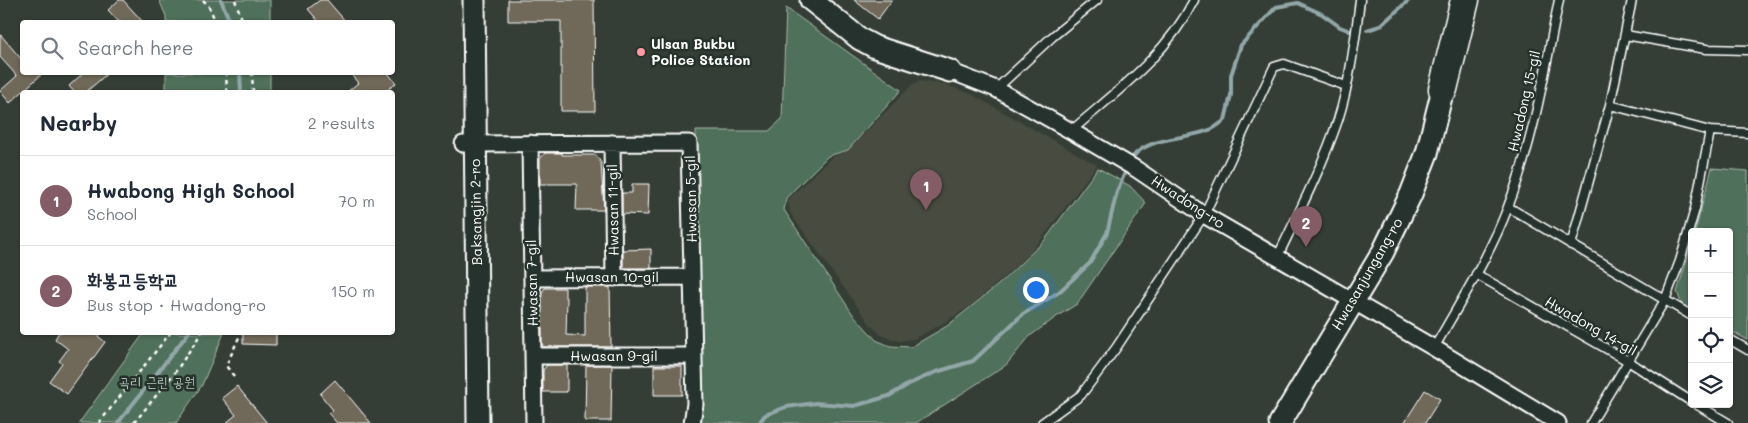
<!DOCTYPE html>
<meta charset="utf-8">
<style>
body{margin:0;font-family:Mali,"Poor Story",sans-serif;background:#f6f6f7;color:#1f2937}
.controls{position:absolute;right:15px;bottom:15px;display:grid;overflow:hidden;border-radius:5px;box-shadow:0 1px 4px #0004}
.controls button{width:45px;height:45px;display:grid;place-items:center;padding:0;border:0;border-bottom:1px solid #e0e1e3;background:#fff;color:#1f2937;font:25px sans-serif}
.you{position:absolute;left:1035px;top:289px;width:18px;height:18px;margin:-12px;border:4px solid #fff;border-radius:50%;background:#1a73e8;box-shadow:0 0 0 8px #1a73e833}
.badge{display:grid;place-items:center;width:32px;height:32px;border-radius:50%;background:#845c67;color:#fff;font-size:16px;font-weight:700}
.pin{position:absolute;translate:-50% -41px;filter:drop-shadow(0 1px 2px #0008)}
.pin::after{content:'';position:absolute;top:26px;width:18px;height:15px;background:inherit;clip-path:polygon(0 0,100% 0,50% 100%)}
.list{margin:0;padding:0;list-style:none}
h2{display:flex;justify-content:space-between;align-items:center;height:65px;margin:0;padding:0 20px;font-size:21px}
h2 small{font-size:16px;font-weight:400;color:#747a83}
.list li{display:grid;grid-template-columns:32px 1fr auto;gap:15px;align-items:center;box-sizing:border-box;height:90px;padding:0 20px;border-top:1px solid #e0e1e3}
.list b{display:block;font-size:19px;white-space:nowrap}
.list p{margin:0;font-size:16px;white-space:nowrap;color:#747a83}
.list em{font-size:16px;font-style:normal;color:#747a83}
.icon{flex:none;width:28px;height:28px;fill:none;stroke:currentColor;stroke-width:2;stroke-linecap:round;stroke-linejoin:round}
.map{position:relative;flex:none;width:1748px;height:423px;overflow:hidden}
.search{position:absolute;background:#fff;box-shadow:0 1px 4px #0004;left:20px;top:20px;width:375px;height:55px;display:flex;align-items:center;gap:12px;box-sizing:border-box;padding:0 18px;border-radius:5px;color:#747a83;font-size:19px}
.panel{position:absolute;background:#fff;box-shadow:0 1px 4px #0004;left:20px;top:90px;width:375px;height:245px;border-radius:5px}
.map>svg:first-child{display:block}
</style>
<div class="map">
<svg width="1748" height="423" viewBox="0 0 1748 423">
<rect width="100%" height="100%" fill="#353e36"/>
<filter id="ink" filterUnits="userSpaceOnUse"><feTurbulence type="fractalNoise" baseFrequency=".02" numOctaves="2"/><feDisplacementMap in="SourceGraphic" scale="10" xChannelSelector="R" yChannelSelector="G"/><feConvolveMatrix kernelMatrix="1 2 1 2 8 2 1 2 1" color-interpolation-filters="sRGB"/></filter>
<g filter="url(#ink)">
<path fill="#474b40" d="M919,81l25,3 27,10 126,71 -53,71 -18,21 -23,21 -30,26 -26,17 -33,18 -15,2 -18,-6 -11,-11 -80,-111 -2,-11 1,-4 42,-40 17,-8 65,-66z"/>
<path fill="#4f705a" stroke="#a7b8ac" d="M159,0h111v22h-104v-6z
M786,8l115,82 -53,60 -20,6 -42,42 -2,12 68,103 24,27 14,6 21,1 36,-21 51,-41 46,-44 54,-73 32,18 16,17 -69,101 -18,11 -29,21 -24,29 -90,58h-216l3,-31 -7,-261h73l13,-12z
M166,73h104v19h-104z
M1712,168l36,3v169l-19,-10v-98h-34z
M1692,243v67l-10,-5 -5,-13z
M144,333h80l-22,52 -26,38h-97z"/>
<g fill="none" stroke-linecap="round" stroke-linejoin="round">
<path stroke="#92a7a9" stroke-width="4" d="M221,0l9,22
M1367,30l13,-4 29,-26
M240,72l1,20
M1130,162c11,-26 58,-22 82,-33 4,-2 9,-6 13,-9l6,-25v-20l10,-30 35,-38 22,-4 24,11 18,13 13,5
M118,423l71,-91
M759,423l6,-8 21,-8 30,-4 38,3 35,-10 20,-12 27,-12 37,-11 50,-47 36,-22 31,-29 17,-30 10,-42 10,-23"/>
</g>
<path fill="#706858" stroke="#fff" d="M119,0h4l20,22h-24l-11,-12z
M320,0h7l19,22h-27l-11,-13z
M508,0h86l1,111h-34v-90h-53z
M854,0h38l-14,19z
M0,34l22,26v12h22l-34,31 -10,-12 17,-15 -17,-19z
M84,72h25l-23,20h-12l-5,-6z
M349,72h38l9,11 -11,9h-38l11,-9z
M545,153h17v2h34l5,8 3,47h-28l1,-26h-37v-25z
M632,184h17l-1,31 -26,-1v-21h10z
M651,249v19h-26l-2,-2v-16z
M585,287h25l1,60h-67l-2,-3v-52l3,-4h20v10h2l-1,37 19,1z
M59,332h34l12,10 -38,52 -18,-13 13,-18 -3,-2 9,-12 -13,-10z
M243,332h33v13l-33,-1z
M547,365h20v27h-24v-22z
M586,365h26l-1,56h-26z
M654,366h28v29h-28z
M335,380l36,43h-34l-9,-10 5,-3 -13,-16z
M237,386l30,37h-41l10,-8 -14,-17z
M1425,390l15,9 -15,24h-21z"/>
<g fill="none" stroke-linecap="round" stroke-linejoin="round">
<g stroke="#fff" stroke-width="11">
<path id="lane" d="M1625,35l81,14 42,1
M996,89l56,-52 45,-37
M1610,105l100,26 38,2
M1071,131c45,-39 96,-76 123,-131
M1508,207l184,109
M1571,245l39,-140 22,-105
M1278,256c21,-44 44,-89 60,-136 12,-38 17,-80 22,-120
M1476,274l152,87 64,41
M1729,339l19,11
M1434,348c26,-45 56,-93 74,-141 26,-67 37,-138 51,-207
M1696,404l32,19
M1042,423l39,-28 35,-47 88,-133 70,-148 10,-3 62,22
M1591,423l74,-123 15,-39 15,-52 15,-78"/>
</g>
<g stroke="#fff" stroke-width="19">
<path id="street" d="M950,71l46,18 75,42 65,38 68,46 230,133 124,75
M530,143l4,280
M612,143l2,135
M463,144l226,-1 6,261 -3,19
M532,278l160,-1
M533,356h161"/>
</g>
<g stroke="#fff" stroke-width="25">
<path id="secondary" d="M474,0l4,423
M811,0l49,39 15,8 75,24
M1280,423l103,-171 28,-58 16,-41 16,-64"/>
</g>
<g stroke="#fff" stroke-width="31">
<path id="highway" d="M1443,89l22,-89"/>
</g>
<path stroke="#fff" stroke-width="2.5" stroke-dasharray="4 4" stroke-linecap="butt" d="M203,0l5,5 8,17
M235,0l8,22
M226,72l1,20
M252,72l1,20
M234,376l-8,-10 15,-33
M99,423l72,-91
M134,423l42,-52 26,-39"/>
<use href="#lane" stroke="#26332d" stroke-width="8"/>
<use href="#street" stroke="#26332d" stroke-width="15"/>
<use href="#secondary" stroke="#26332d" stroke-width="21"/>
<use href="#highway" stroke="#26332d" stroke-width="28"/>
</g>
</g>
<circle fill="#ff9aa2" stroke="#26332d" stroke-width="2" cx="641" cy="52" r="5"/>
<g text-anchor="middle" stroke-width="5" stroke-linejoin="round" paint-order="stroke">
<g font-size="14" font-weight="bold" fill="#fff" stroke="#26332d" text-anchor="start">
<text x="651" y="49">Ulsan Bukbu<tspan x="651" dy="16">Police Station</tspan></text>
</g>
<g font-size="14" fill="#fff" stroke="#26332d">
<text transform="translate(1524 101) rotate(-77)" y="5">Hwadong 15-gil</text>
<text transform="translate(691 199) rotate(-91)" y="5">Hwasan 5-gil</text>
<text transform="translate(1188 202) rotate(33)" y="5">Hwadong-ro</text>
<text transform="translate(613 210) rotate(-91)" y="5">Hwasan 11-gil</text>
<text transform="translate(476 212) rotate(-91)" y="5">Baksangjin 2-ro</text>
<text transform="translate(1367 274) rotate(-60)" y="5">Hwasanjungang-ro</text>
<text x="612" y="282">Hwasan 10-gil</text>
<text transform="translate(532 283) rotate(-91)" y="5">Hwasan 7-gil</text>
<text transform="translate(1591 326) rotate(30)" y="5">Hwadong 14-gil</text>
<text x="614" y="361">Hwasan 9-gil</text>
</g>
<g font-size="14" fill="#b0bfb5" stroke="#26332d">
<text x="157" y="387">곡리 근린 공원</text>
</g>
</g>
</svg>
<div class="controls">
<button>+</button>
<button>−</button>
<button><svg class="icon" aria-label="locate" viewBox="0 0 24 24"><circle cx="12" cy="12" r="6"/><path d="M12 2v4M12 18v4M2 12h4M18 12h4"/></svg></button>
<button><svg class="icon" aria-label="layers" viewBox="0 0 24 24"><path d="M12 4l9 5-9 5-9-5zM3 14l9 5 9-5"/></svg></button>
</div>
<div class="you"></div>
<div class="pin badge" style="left:926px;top:210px">1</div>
<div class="pin badge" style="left:1306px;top:247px">2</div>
<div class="search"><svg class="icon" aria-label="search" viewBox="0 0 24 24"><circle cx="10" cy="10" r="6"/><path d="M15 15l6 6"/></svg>Search here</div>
<section class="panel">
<h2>Nearby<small>2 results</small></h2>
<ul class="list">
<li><span class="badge">1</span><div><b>Hwabong High School</b><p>School</p></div><em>70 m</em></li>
<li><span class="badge">2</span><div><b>화봉고등학교</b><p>Bus stop · Hwadong-ro</p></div><em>150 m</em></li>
</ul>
</section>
</div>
